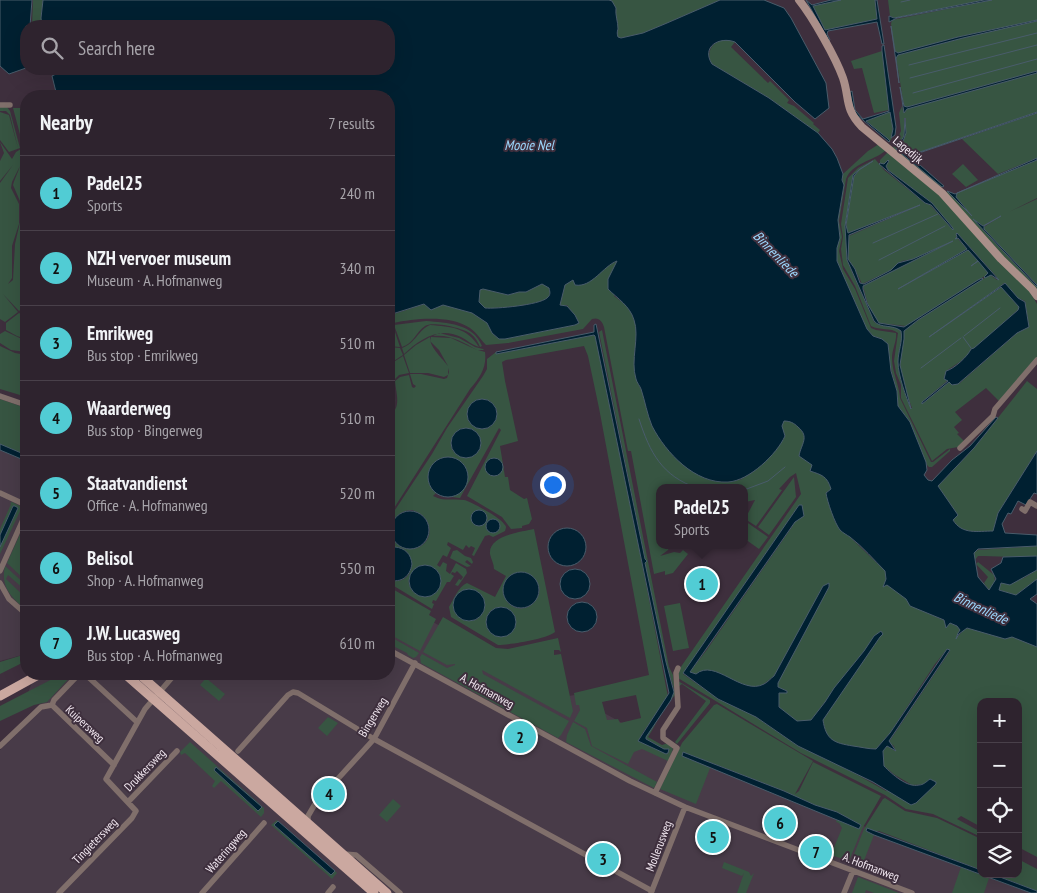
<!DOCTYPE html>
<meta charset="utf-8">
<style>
body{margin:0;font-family:"PT Sans Narrow",sans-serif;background:#362b36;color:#f1f3f6}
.controls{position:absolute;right:15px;bottom:15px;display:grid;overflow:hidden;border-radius:10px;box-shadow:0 5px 20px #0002}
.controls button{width:45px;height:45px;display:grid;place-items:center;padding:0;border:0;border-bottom:1px solid #49404a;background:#2e232e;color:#f1f3f6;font:25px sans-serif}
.you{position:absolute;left:552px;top:484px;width:18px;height:18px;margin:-12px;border:4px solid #fff;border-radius:50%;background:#1a73e8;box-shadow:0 0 0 8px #1a73e833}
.badge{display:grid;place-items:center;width:32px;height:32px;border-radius:50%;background:#51ccd4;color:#111;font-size:16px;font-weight:700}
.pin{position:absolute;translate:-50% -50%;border:2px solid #fff;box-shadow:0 1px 5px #0006}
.popup{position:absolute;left:656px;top:484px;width:92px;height:65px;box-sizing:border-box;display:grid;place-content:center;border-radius:10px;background:#2e232e;filter:drop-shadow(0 1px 4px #0005);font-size:16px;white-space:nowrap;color:#a7a4aa}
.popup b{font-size:19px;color:#f1f3f6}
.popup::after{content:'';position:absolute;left:50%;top:100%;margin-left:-10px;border:10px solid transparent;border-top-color:#2e232e}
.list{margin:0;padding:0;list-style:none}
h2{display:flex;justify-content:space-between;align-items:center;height:65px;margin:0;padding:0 20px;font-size:21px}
h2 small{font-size:16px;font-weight:400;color:#a7a4aa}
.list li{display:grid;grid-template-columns:32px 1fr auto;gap:15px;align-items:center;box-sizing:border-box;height:75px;padding:0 20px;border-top:1px solid #49404a}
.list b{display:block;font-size:19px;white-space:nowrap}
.list p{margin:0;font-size:16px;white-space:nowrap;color:#a7a4aa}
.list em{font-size:16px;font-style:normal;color:#a7a4aa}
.icon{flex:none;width:28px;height:28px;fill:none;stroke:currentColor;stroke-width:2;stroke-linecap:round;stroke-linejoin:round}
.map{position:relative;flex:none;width:1037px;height:893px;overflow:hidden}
.search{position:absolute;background:#2e232e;box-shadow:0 5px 20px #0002;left:20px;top:20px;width:375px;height:55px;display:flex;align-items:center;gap:12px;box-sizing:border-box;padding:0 18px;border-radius:20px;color:#a7a4aa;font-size:19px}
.panel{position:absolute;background:#2e232e;box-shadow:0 5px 20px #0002;left:20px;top:90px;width:375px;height:590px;border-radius:20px}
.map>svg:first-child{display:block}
</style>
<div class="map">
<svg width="1037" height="893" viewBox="0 0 1037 893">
<rect width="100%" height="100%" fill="#3e2f3d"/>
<path fill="#483b48" d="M0,450l26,11v193l-26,7z
M389,598l179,98 7,-1 2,3 65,36 1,6 338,132v2l52,19h-1033v-143l46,-44 -19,-10 8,-22h354z"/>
<path fill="#375542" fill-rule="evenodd" d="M33,0h10l-2,18 1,8h-10z
M609,0h111l-53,23 -24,10 -22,5 -4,-1 -1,-3v-26z
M839,0h36l2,19 -52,11 -12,-24z
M888,0h96l-90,18 -4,-2z
M992,0h45v20l-79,17 -56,16h-4l-3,-2 -4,-27 1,-4z
M1037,21v50l-130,36 -3,-1 -8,-49 2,-2 65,-17z
M723,39l12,3 -4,5 37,36 2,-2 19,19 -2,3 7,3 20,17 -1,1 7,6 -2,3 -49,-35 -57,-34c-7,-10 0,-22 11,-25z
M882,51l8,56 -1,3 -15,3 -12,-45 -8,1 -3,-8z
M1037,73v39l-129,44 -7,-9 5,-14v-15h-2v18l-8,11 1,3 45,37 -3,1 -46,-40 8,-17 -2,-18 3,-7 1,5 2,2 1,-4z
M0,107h7l3,4 10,37 -11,4 -9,-12v-28l9,3 9,33 -8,-33 -4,-4h-6z
M13,108h8l4,5 -4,2 5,11v31z
M890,112l3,18 -2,7 1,1 -2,3 -24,-20z
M1037,113v45l-39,16 -36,-35z
M0,142l12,17 4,-7 5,-3 5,15v141l-7,6 -16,-17 15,18 -13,10 -5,-3v-136l13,-18 -13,16v-20l4,-8zM20,151c4,14 -4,22 -7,34l7,16 1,11 -1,10 -5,22 -2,36 -5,4 4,-6v-32l7,-22v-20l-8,-16 1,-6 8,-16z
M879,144l7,6 -1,1c-12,10 -33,12 -39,28l-7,42 3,16 -3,14 4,18 12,20 16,39 5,2 20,3c1,8 -4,16 -4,25 0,14 7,26 8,40l31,64h2l17,-13v2l-18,16h-3l-2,-2 -17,-43 -12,-16 -1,-15 -7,-26 -10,-27 -7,-2 -6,-7 -30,-68v-13l3,-13 -2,-15 6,-34 -2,-6 1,-6 25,-23z
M888,152l48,39 93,99 8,14v55l-37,43 -14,-14 -31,24 7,8 -8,7 5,6 -2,1 8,8 -7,5 -11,2 -15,12 -31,-63v-13l-5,-12 -2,-12 4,-28c-7,-6 -18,-2 -27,-7l-16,-40 -12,-21 -2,-16 2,-12 -2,-13 7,-46 10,-10 17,-9 9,11 41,33 5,2 23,25 -21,-27 -44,-33 -2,-4 3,-5 -1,-1 -5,5 -3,-2v-3zM853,176c-1,15 -10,45 -5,57l72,-28 -71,31 -1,23 7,10 7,15 29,-14 11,-9 16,-3 -55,28 6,22 10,15 27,3 82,-52v-2l-31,-34 -1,-4 1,-1 40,44v3l-7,-5c-30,16 -59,36 -87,56 2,11 -3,21 -3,32 0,14 7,31 12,45h-1c-6,-13 -13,-31 -13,-46 0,-11 5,-21 3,-31 -7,-7 -18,-4 -27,-9l-26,-59 -2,-9 1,-17 -2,-11zM1004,283l14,15 7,3 4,26 -12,6 -57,50 -8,2 -3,-3 -27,22v-2l26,-22h-2l-2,-4 2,-1v-4l15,-10 59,-53 -18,-21 -6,3z
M1037,160v38l-28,14 28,-13v86l-53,-56v-2l17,-11 -18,10 -10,-7 64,68v6l-91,-99 1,-3 25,25 -16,-19 1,-4z
M963,164l15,16 -12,7 -14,-13z
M620,260l-6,36 13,10 4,6 6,17 -3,30 2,19 6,14 9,31 17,27 18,17 18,11 10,3 26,-1 13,-8 23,-25 7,-27 12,1 8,10 6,26 15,16 8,16 -5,3 8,30 11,9 8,10 31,30 2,14 17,9 21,18 32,14 4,4 -3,3v3l8,-8 46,9 25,10v210l-19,-10v-145h-37v125l-20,-11 -4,3 24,13v5l-48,-23 -27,-5 -21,-14 -84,-42 -123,-75v-7l123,-177 -5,-21 -6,4 -11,12 3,1 -26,36 -11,-7 10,-19 -10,2 -1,-14h-84v57h10l-2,5 -8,6 14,-4 6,1 3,-3 5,4 -15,19 -8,2v-4l-11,3 -23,-123h-3l-24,-124c-2,-6 -5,-10 -12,-8l-9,10 -75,14 -22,2c-5,-5 -9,-12 -16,-17 -19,-13 -54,-10 -77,-5l-2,-8 34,-11 6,6 12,-5 29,8 15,10 5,10 7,6 76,-14 3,-5 -11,-15 -7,1 5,-21 2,-2 6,-3zM799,505h3l-10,22 -86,124 -17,22 62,14 10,-1 13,-10 20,-36 -16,43v4l9,4 -9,3 2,17 19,12 12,-3 5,-5 4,-7 27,-31 30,-42 -54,85c3,21 11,23 30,26 8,1 15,3 23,3l14,-16 45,-69 12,-15 3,2 -61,91 5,4 1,5 -8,-5 -4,5 1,15 11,9 17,10 24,-1 -4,3 -46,4 -32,-18 -56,-27 -42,-29 -38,-18 -35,-25z
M542,284l7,3c1,5 2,8 -2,11 -7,7 -52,11 -62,10l-6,-6 1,-12 3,-1 25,6 11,-3h7z
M19,313l7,4v22l-9,-3 -11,-6v-7z
M426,321c21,2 47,2 56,25l-2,1c-2,-5 -5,-10 -9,-13 -7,-6 -39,-13 -46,-8 -9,6 -11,17 -23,21l-8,-22z
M430,325c21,2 37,2 49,22 -7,-2 -12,-7 -18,-10 -22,-11 -41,2 -57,17l-2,-6c14,-5 16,-18 28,-23z
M393,326l7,21 -11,-1v-19z
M602,330l67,337 4,8 2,20 -4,5 3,-11 -8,-27 -21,-99 2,-2 -2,-2 -46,-227z
M5,331l21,10v11l-15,-2 -11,-7v-9z
M597,332l71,365c-9,15 -20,26 -29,42l2,3 25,12 -2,-5 -18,-10 -1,-2 12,-15 -9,15 14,8 6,-2 5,6 -5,12 -26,-12 -8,3 -6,12 -36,-18 -5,-18 -13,-7 6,-11 -1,-5h-3l-2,-12 75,-18 -50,-267 -11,-52 -4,-10 -78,14 -4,2 3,19 13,60 -18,5 5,31h3l2,13 14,9 3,-1 5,21 -3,5 -7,2v2l-11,1 -9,-12 -35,-21 34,-66 -2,-2 -39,70 -17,-2 -7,-3 -3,3c11,6 20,2 31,4 6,1 37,18 40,24 3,3 2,3 1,7l-12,6 -4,-2 -4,1 -11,20 -2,-1 3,-7 -4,-2 -2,2 -3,-3 -3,5 -15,-8 -1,3 4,3 -4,9 -4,-2 -6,10 3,2 3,-5 4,2 -1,7 4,3 6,-11 10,6 1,4 -9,13 -3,-1 4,-6 2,1 2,-3 -6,-6 -2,2 -3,-1 -1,2 3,2 -4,6h-3l-11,19 -3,-1 -1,3 2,1 -2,5 -43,-26v-3c30,8 30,-39 0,-32v-29l43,-65 15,-26 36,-52 4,-7v-10l9,-7v1zM481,399l9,2 7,9c-2,10 -2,17 -13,19l-15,-7 -2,-8 4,-10zM469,429c13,6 14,19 3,27l-10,1 -9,-6 -2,-5 1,-9zM448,457c28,4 24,42 -2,39 -25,-2 -23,-37 2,-39zM412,510c24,6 23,38 -1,39 -26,0 -27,-38 1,-39zM424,565c28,3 18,40 -8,29 -14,-12 -6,-23 8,-29zM636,695l5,23 -21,5 -2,-4 -11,1 -5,-18z
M439,333l20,5 16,9 8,2 1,1h-6l7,2c2,15 -5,26 -15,37l-81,127v-99c13,-11 7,-22 6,-36l5,-4 9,-2 3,12 2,1 2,-2 -3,-2 -3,-10h11l23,5 3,-1 2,-6 -1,-4v7l-4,2 -16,-4h-18l-6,-18 12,-10 14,-8c-1,10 13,22 18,29l-9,-16 -9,-9 1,-4 20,1 26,12c-14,-8 -27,-16 -44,-14z
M0,346l15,7 11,2v39l-6,1 -20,-6z
M389,347l11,1 3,7 -14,9z
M403,356l6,17 -10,2 -6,6c0,13 7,22 -4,33v-49z
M1027,381l10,8v62l-39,62 -5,18c-15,0 -31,4 -40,-11l4,-5 -19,-29 36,-38z
M0,399l26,9v53l-26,-11z
M794,477l2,20 -27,38 -11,-8z
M12,502l10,5 -22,47v-7l18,-39 -3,-2h-2l-13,29v-6l11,-25 -1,-1z
M26,521v60l-19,-18z
M745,521l23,16 -9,12 -14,-10z
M534,529l21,103c-8,7 -46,13 -57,13l-47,-28 -2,-10c5,-8 9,-20 18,-24l28,14 11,-21 -12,-7c0,-5 -3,-10 -4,-15 -2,-19 32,-22 44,-25zM523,572c11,3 21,15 14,26 -2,5 -7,9 -12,10 -25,5 -31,-35 -2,-36zM465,590c13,-2 21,7 19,20l-8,10h-12c-14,-8 -13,-23 1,-30zM500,607c12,1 17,11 14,22l-12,8 -11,-4c-9,-11 -5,-23 9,-26z
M1037,546v10l-23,1 -31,-1h-5l-3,4 -1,-7 4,-3z
M457,550l8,6 6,2 2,4 -1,2 -5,-4 -2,2 6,4 -4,1 -17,-9 3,-7z
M978,562l16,13 1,7 -6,8 -5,-7 4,-6 -12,-13z
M5,566l21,19v6l-18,-16 -2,4 20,19v12c-14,-12 -26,-23 -21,-44z
M1037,570v9l-21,16 -17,-5 2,-7 23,-5z
M389,587l42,24 -2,4 7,4 -16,32 -31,-17z
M680,603l9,45 -16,3 -9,-45z
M443,617l53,31 12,1 50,-11 3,14 -2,-2h-5v5l7,-1 12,57 -3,7 -88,-48 1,4 86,47 -8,14 -3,3 -137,-75 -1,-6 2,-3 25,14 8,-3v-1l-8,1 -24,-13z
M389,636l30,17 -3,4 -3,1 -5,-3 -1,-2 -18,-9z
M26,654v7l-26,13v-12z
M62,674h11l-26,28 -13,3 -34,16v-15z
M206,678l19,16 -6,7 -19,-16z
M678,681l32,19v3l-33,41 -2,-2 31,-41 -24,-17 -4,3z
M717,704l96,57 -18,33 4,-3 14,-29 68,34 -19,33 -13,32 -18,-6 11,-27 -3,-5 -3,-1 1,-3 22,10 2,-4 -24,-13 -22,-7 -31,-14 -72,-28 -16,41 -36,-15 22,-46 32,-38z
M328,717l10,6 -11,13 -9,-8z
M573,722l12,7 6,17 66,36 -3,6 -88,-46 1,-7z
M190,742l74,66v5l-3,4 -40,-36 -7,7 -2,-2 3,-5 -30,-28 -4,2 -1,-3zM217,767l45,40 -4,4 -44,-41z
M885,798l20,13 32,7 44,21v31l-102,-39h-13l8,4 -11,28h-1l-2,2 -9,-3 13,-33 19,-30z
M393,799l8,7 -14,16 -8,-7z
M277,820l1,1 -4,4 57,50 4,-4 2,2 -5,6 -61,-54z
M1018,859l19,10v22l-45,-17h26z
M724,862l25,10 2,4 3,-3 -8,20h-9l7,-20 -2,3 -20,-8z
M961,867l28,11 -5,15h-32z
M858,877l41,16h-25l-8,-3 -1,3h-13z"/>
<path fill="#002031" stroke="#495c6b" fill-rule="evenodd" d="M0,0h32l-2,26h-4v42l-17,6 -9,-8z
M43,0h566l3,1 4,7c-1,7 2,13 2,21 -1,3 -1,5 0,8l3,1 22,-5 24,-10 53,-23h44l20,8 7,10 35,65 3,25 -14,11 -20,-17 -60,-60c-16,-6 -34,5 -23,22l57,34 49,35 14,16 5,9 6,16 -1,6 2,5 -6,35 2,18 -3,10v13l30,68 6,7 9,3 6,5 3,27 6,20 1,15 12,16 16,40 1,8 -3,5 4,5 4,1 20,-21 18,-14 26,-29 2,1 -24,30 -36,38 20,29 -5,5c9,15 25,11 40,11l5,-18 39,-62v43l-3,-1 -8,12 -8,-4 -7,13 -3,-1 -6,11 3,9 32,2v11l-59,3 -4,4 4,24 11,13 7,-11 -5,-10 10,-6 2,-6 34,-1v14l-27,15 -9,-2 -2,7 17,5 21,-16v15l-7,5 7,5v43l-25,-10 -7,2 -38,-11 -8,6 -3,5 2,-6 2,-3 -3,-4 -7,-3 -4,5 -2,-8 -34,-14 -4,-7 -19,-14 -4,2 3,-8 -1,-8c-11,-11 -22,-24 -35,-34 -3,-2 -7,-4 -10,-7 -5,-6 -13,-29 -14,-37l5,-4c-4,-13 -9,-14 -21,-18l2,-6 -13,-9c2,-12 11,-19 -1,-29 -4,-4 -8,-6 -14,-6l-2,5 3,10c-8,18 -36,45 -57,46 -33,2 -62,-29 -76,-56 -5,-12 -7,-25 -11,-37 -1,-3 -4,-6 -5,-10 -6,-19 4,-42 -2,-59 -4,-14 -16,-21 -26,-31v-10l9,-18c-14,5 -25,27 -42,24l-2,-5 -8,5 -5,20 7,1 8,9 4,8 -4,2 -70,14h-6l-7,-6 -5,-10 -15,-10 -29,-8 -12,5 -7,-6 -35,11v-219h-332l-5,-20 4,-2v-5h333v-43h-347l-1,-8zM542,284l7,4c1,4 2,7 -2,10 -8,7 -51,11 -62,10l-6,-6 1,-12 3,-1 25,6 11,-3h7z
M806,0l6,5 19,-5h10l-28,6 12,24 52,-11 -2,-19h2l7,44h-2l-5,-22 -49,9 -1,3 3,6 -1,1z
M984,0h8l-95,18 -8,4v-6l5,2z
M1037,20v1l-74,17 -65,17 -2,3 3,25 -8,-57 4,25 3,2 60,-16z
M884,45l12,82 -1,8 -4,3 2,-9 -3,-17 -24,9 21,17 3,3 -1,1 -32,-27 -4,-6 -3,-17 2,-1 3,19 8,9 26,-8 -7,-60v-5z
M1037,71v2l-130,36 -3,4 -4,-26 4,19 3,1z
M1037,112v1l-124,42 -1,3 32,28 -2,1 -46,-38 8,-13 1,-18 1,15 -5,14 7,9z
M1037,158v2l-80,33 -1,4 16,19 -25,-25 8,3z
M888,160l1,1 -3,5 2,4 44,33 21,25v2l-22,-25 -6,-2 -46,-39 1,-1 4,1z
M873,161l-14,9 -5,6 -8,49 2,8 72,-28 -71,30 -1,24 7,10 5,14 4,1 27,-14 7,-7 15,-4 40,-18 -90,45v3l4,14 12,20 25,4 74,-47 4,-2 1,1 -65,41 -14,11v8l-4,26 11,44c-5,-12 -13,-34 -13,-47 0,-11 5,-20 3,-31 -8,-7 -20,-2 -27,-10l-27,-61 -2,-34 8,-51 7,-6z
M1001,216l-17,10v3l53,56v2l-64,-68 10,7z
M957,233l42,47 -8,-5 -6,3 -1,-1 4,-4 -10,-12 -7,5 7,-5 -10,-11 -70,39 69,-40 -9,-11 -3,1 2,-2 -1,-3z
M1005,283l13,15 7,4 4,25 -12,6 -59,51 -6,1 -3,-3 -27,22v-2l26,-21 -4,-2 2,-8c8,-2 22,-15 25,-22l3,-1 44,-38 1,-3 -18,-20 -72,50z
M596,324l49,235 2,2 -2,2 21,99 8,30 -3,8 -25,37v2l18,10h5l-1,4 -2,1 -28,-13 31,-48 -74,-357 -1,-1 -98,19v-2l98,-20v-7z
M467 414a15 15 0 1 1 30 0a15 15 0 1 1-30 0Z
M451 443a15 15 0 1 1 30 0a15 15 0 1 1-30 0Z
M0,444l26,11v6l-26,-11z
M428 477a20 20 0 1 1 40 0a20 20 0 1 1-40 0Z
M485 467a9 9 0 1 1 18 0a9 9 0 1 1-18 0Z
M799,505h3l2,11 -9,6 -105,150 6,2c19,-16 46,22 68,10 4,-2 7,-6 10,-8l49,-90 6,-3v4l-51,96v4l9,4v2h-8v14l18,14 14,-1 14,-18 9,-14 30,-37 10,-15 7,-5 2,3 -3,3 -57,83c3,20 11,23 30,26 8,1 15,3 23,3l14,-16 57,-84 3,1 -61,91 7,10 -9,-5 -4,5 1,15c8,8 23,22 35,19 4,0 7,-3 11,-6l6,3v2l-20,19 -5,2 -38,-23 -75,-36 -42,-29 -38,-18 -35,-26z
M13,506h2l3,2 -18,39v-12z
M471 518a8 8 0 1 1 16 0a8 8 0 1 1-16 0Z
M391 530a19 19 0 1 1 38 0a19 19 0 1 1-38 0Z
M486 526a7 7 0 1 1 14 0a7 7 0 1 1-14 0Z
M548 547a19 19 0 1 1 38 0a19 19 0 1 1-38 0Z
M395,547c10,1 16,7 17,17 -2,13 -11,19 -23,16v-32z
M409 581a16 16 0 1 1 32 0a16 16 0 1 1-32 0Z
M560 584a15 15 0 1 1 30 0a15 15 0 1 1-30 0Z
M503 590a18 18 0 1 1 36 0a18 18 0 1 1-36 0Z
M453 605a16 16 0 1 1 32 0a16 16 0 1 1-32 0Z
M567 617a15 15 0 1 1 30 0a15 15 0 1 1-30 0Z
M486 622a15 15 0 1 1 30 0a15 15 0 1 1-30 0Z
M683,752l101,39 31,14 22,7 24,13 -2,4 -177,-73z
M216,767l46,40 -4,4 -44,-41z
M278,821l57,50 -4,4 -57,-50z
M867,828l114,42v4h11l45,17v2h-6l-157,-58 -8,-4z"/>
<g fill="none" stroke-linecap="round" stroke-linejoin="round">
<path stroke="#495c6b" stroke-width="1" d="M901,2l9,-2
M909,65l128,-32
M910,78l127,-33
M913,93l124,-34
M873,243l65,-29
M879,260l66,-34
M964,336l36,-28
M963,337l8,11
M921,368l40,-30
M639,419c11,34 23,57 58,69
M744,490l24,-9 17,-14"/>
<path stroke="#806f6b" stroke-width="5.5" d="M0,105h10
M0,396l26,9
M960,448l33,-32 2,-7 42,-49
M0,493l26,12
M1022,509l3,2 5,-9 7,4
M0,571l26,-58
M0,583l9,16 17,15
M389,650l241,131 55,26 227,86
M79,674l-25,26 -2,5 62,60
M85,674l52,48
M0,746l41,-39 11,-2
M238,751l50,-56 5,-3 5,1 76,46 278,152
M655,793l22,-45 -14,-10v-8l15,-23 -2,-34 2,-5
M128,802l49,-51
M308,823v-7l7,-12 59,-65 41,-76
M344,854l12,1 44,38
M59,893l73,-75 4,-7 -30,-32 39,-70 30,-35
M202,893l62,-70
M328,893l5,-6
M651,893l34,-86
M844,893l9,-22"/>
<path stroke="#aa8f89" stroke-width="8" d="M799,0c13,16 37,58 44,78 7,21 1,30 19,49l80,66 59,66 31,30 5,7"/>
<path stroke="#cba8a0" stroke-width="9" d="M125,674l249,219
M139,674l248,219
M0,696l40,-22"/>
</g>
<g text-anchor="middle" stroke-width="4" stroke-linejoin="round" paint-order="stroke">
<g font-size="12" fill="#f2e8f1" stroke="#3e2f3d">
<text transform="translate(908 150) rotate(40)" y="4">Lagedijk</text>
<text transform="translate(487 691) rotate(29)" y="4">A. Hofmanweg</text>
<text transform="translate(373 717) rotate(-59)" y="4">Bingerweg</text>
<text transform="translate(85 724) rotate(43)" y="4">Kuipersweg</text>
<text transform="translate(145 770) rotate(-46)" y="4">Drukkersweg</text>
<text transform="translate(95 841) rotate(-46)" y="4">Tingietersweg</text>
<text transform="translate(659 846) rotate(-69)" y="4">Mollerusweg</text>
<text transform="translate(226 851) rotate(-49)" y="4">Wateringweg</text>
<text transform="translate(871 867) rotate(21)" y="4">A. Hofmanweg</text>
</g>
<g font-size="14" font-style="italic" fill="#9cd7fd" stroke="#3e2f3d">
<text x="529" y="150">Mooie Nel</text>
<text transform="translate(776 254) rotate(46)" y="5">Binnenliede</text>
<text transform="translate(981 608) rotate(25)" y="5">Binnenliede</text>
</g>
</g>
</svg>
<div class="controls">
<button>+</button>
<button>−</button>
<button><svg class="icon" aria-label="locate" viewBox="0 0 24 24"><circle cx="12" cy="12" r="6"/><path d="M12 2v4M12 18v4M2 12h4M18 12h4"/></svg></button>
<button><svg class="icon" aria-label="layers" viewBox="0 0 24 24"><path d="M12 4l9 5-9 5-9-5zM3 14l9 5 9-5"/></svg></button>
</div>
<div class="you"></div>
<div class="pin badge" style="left:702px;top:584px">1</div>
<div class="popup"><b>Padel25</b>Sports</div>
<div class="pin badge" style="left:520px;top:737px">2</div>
<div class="pin badge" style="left:603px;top:859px">3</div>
<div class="pin badge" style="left:329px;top:794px">4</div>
<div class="pin badge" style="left:713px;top:837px">5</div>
<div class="pin badge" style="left:780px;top:823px">6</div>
<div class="pin badge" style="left:816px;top:852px">7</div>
<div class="search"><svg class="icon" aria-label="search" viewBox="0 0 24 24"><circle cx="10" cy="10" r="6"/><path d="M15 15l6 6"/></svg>Search here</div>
<section class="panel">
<h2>Nearby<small>7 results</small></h2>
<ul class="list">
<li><span class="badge">1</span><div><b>Padel25</b><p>Sports</p></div><em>240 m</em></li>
<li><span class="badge">2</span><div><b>NZH vervoer museum</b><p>Museum · A. Hofmanweg</p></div><em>340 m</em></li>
<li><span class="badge">3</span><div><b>Emrikweg</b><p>Bus stop · Emrikweg</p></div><em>510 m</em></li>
<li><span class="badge">4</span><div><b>Waarderweg</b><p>Bus stop · Bingerweg</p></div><em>510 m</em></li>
<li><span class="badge">5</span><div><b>Staatvandienst</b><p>Office · A. Hofmanweg</p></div><em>520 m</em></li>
<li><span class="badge">6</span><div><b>Belisol</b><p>Shop · A. Hofmanweg</p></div><em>550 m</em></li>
<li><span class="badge">7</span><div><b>J.W. Lucasweg</b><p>Bus stop · A. Hofmanweg</p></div><em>610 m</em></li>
</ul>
</section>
</div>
